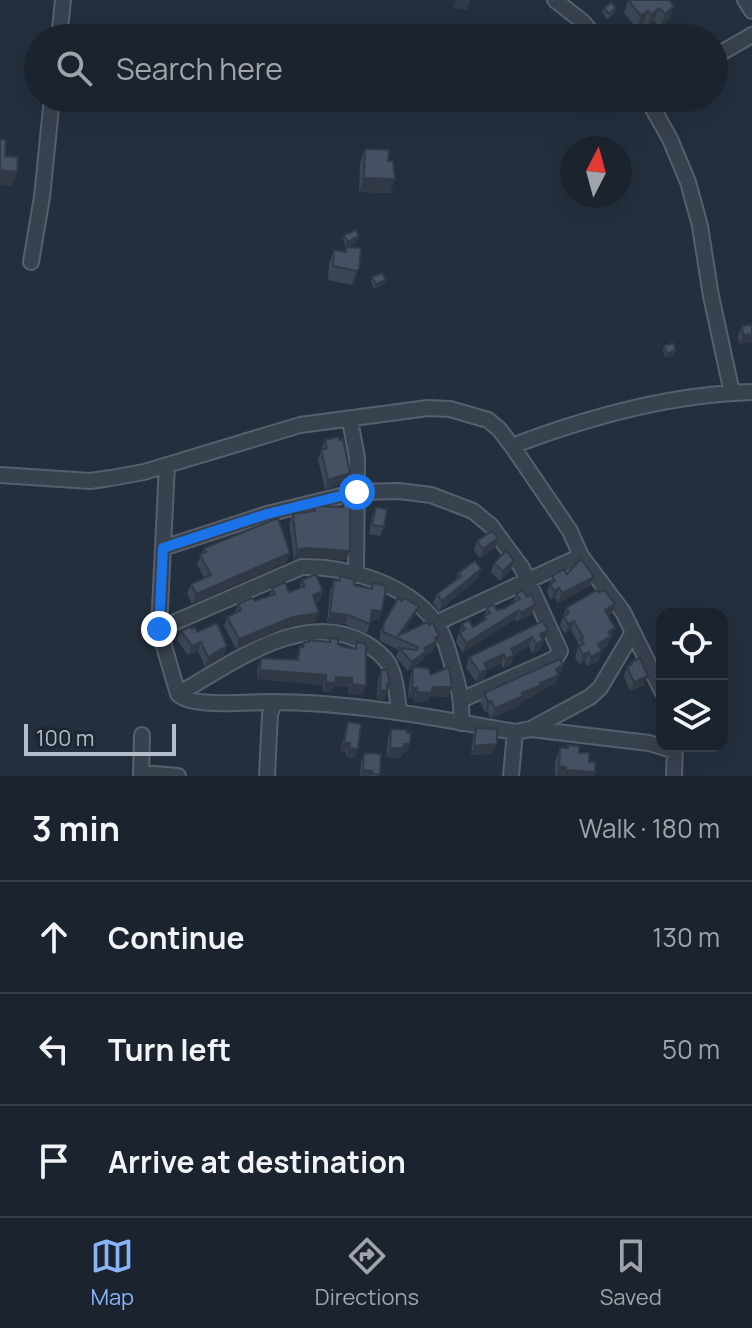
<!DOCTYPE html>
<meta charset="utf-8">
<style>
body{margin:0;font-family:Manrope,sans-serif;background:#242b36;color:#f1f3f6}
.controls{position:absolute;right:24px;bottom:24px;display:grid;overflow:hidden;border-radius:16px;box-shadow:0 8px 32px #0002}
.controls button{width:72px;height:72px;display:grid;place-items:center;padding:0;border:0;border-bottom:2px solid #39404a;background:#1b232e;color:#f1f3f6;font:40px sans-serif}
.compass{position:absolute;left:560px;top:136px;width:72px;height:72px;border-radius:50%;background:#1b232e;box-shadow:0 8px 32px #0002;rotate:6deg}
.scale{position:absolute;left:24px;bottom:20px;width:152px;box-sizing:border-box;padding-left:8px;border:4px solid #b4bcc9;border-top:0;font-size:22px;line-height:28px;white-space:nowrap;color:#b4bcc9;-webkit-text-stroke:6px #1d2633;paint-order:stroke}
.stop{position:absolute;width:24px;height:24px;margin:-18px;border:6px solid #1a73e8;border-radius:50%;background:#fff}
.stop.end{background:#1a73e8;border-color:#fff;box-shadow:0 2px 8px #0008}
.list{margin:0;padding:0;list-style:none}
h2{display:flex;justify-content:space-between;align-items:center;height:104px;margin:0;padding:0 32px;font-size:34px}
h2 small{font-size:26px;font-weight:400;color:#a0a4aa}
.list li{display:grid;grid-template-columns:52px 1fr auto;gap:24px;align-items:center;box-sizing:border-box;height:112px;padding:0 32px;border-top:2px solid #39404a}
.list b{display:block;font-size:30px;white-space:nowrap}
.list em{font-size:26px;font-style:normal;color:#a0a4aa}
.icon{flex:none;width:44px;height:44px;fill:none;stroke:currentColor;stroke-width:2;stroke-linecap:round;stroke-linejoin:round}
.map{position:relative;flex:none;width:752px;height:776px;overflow:hidden}
.search{position:absolute;background:#1b232e;box-shadow:0 8px 32px #0002;left:24px;right:24px;top:24px;height:88px;display:flex;align-items:center;gap:20px;box-sizing:border-box;padding:0 28px;border-radius:44px;color:#a0a4aa;font-size:30px}
.sheet{height:440px;background:#1b232e}
nav{display:flex;justify-content:space-around;align-items:center;box-sizing:border-box;height:112px;border-top:2px solid #39404a;background:#1b232e;font-size:22px;color:#a0a4aa}
nav a{display:grid;justify-items:center;gap:4px}
nav .on{color:#8ab4f8}
.map>svg:first-child{display:block}
</style>
<div class="map">
<svg width="752" height="776" viewBox="0 0 752 776">
<rect width="100%" height="100%" fill="#242f3e"/>
<g fill="none" stroke-linecap="round" stroke-linejoin="round">
<g stroke="#565f6c" stroke-width="18">
<path id="minor" d="M555,0l28,22 13,16
M745,0l7,11
M59,38l4,-38
M714,57l38,-22
M647,98l23,41 18,43 12,44 11,70 21,97
M31,262l11,-65 10,-99
M350,420l7,38 -1,117
M512,446l58,85 11,25 42,56 39,79
M167,465l-8,164 19,65c12,14 70,8 90,8 83,0 165,15 247,30l16,-3 118,14 26,8
M0,475l90,6 21,-3 33,-6 156,-47 128,-17 22,1 38,11 11,9 13,17c76,-29 159,-52 240,-54
M163,548l104,-34 90,-22 42,-1 32,4 42,16 18,15 31,42 38,83 -4,7 -95,42
M436,623l145,-67
M159,629l143,-62c45,-1 105,17 133,55 9,12 14,31 18,46 6,18 10,35 8,55
M178,694c54,-30 125,-86 187,-51 8,5 18,12 23,20 8,14 9,32 11,48
M531,729l59,-32 10,-9 32,-54
M141,773l37,3
M141,776l1,-41
M267,776l3,-62 5,-12
M511,776l4,-44
M674,776l1,-30"/>
</g>
<use href="#minor" stroke="#38414e" stroke-width="14"/>
</g>
<path fill="#3b4654" d="M628,0h43l-1,2 4,4 -5,13 -9,8 -6,-6 -8,7 -3,-4 -6,5 -13,-16z
M604,8h12l-2,5 -7,6 -5,-7z
M365,149l23,12 7,18 -5,14 -31,-1 1,-29z
M344,235l15,1 -1,5 -11,6 14,1 -7,35 -3,2 -23,-5 1,-16 5,-14 11,1 1,-4 -3,-7z
M372,277l12,7 -10,5 -3,-7z
M752,325l-13,19 -1,-8 4,-10z
M664,346l10,9 -8,3 -3,-7z
M325,440h14l8,42 -22,8 -7,-31z
M343,502l3,58 -44,-3 -8,3 -5,-36 4,-10 19,-3 2,-5 28,1z
M376,507l8,20 -4,9 -11,-2 3,-18z
M498,538l-3,10 -15,10 -6,-8 3,-9z
M204,548l86,5 -4,10 -94,41 -5,-11 4,-9 13,-6 -7,-14z
M514,560l-3,9 -11,12 -9,-9 3,-9z
M458,573l20,5 -39,33 -6,-8 4,-9 19,-13z
M567,574l23,12 -32,17 -3,-5 -4,2 -4,-7 5,-17z
M341,576l13,9 16,4 3,-6 9,28 -3,9h-8l-4,13 -22,-9 -18,-1 3,-33 4,-10 5,1z
M302,580l18,21 -5,1v20l-25,4 -54,23 -12,-23 3,-9 8,-4 3,-9 17,-3 14,-5 3,-8 17,4 10,-4z
M516,594l16,20 -15,8 -2,-3 -52,34 -7,-11 6,-18 11,3 10,-6 4,-13 10,2 8,-2 8,-5z
M402,601l17,5 -4,9 -12,18 26,-8 10,11 -6,15 -8,4 -2,5 -15,11 -12,-14 3,-7 -19,-9v-9l4,-9z
M566,608l46,5 -4,2 4,22 -2,1 -3,8 -6,4 1,1 -4,10 -10,5 -3,-4 -5,3 -5,-8 4,-12 -8,-15 -6,4 -5,-8z
M543,621l1,19 -4,10 -8,3 -3,-7 -15,9 -3,10 -8,3 -2,-4 -14,6 -3,9 -8,3 -10,-15 3,-10z
M191,629l6,3 27,24 -19,11 -7,-16 -10,4 -11,-15 4,-9z
M330,638l11,8 14,3 2,-7 9,44 -4,9 -14,-1 1,-7 -15,-1 -3,6 -9,-1 1,-6 -66,-6 1,-12 3,-9 35,2 4,-14 2,1 2,-5h25z
M631,662l13,23 -14,6 -6,-15 3,-9 3,-2z
M563,665l-8,19 -17,8 -1,2 -16,8 -1,3 -29,13 -4,-7 -2,1 -5,-10 4,-9z
M413,667l18,8 21,12 -4,10 -18,-1 -3,6 -14,-1 1,-3 -6,-1 2,-20z
M381,670l9,14 -6,16 -7,-1 1,-20z
M348,722l7,36 -9,-1v-5l-6,-1z
M476,728l17,26 -22,1 2,-18z
M391,729l16,23 -5,2 -2,4 -14,-1 2,-19z
M568,745l21,17 6,10 -2,4h-38v-14l5,-14h7z
M364,753l15,23h-19l1,-14z"/>
<path fill="#303945" d="M456,0h14l-3,10 -14,-2z
M674,6l-5,13 -9,8 5,-13z
M659,8l-5,13 -8,7 5,-13z
M648,11l-5,13 -6,5 4,-13z
M0,170l17,2 -5,14 -12,-1z
M364,178l31,1 -5,14 -31,-1z
M359,236l-1,5 -12,6 2,-5z
M359,269l-5,14 -3,2 5,-14z
M386,280l-2,4 -10,5 2,-5z
M752,334v9l-13,1 4,-9z
M676,350l-2,5 -8,3 1,-4z
M350,473l-3,9 -22,8 3,-10z
M498,538l-3,10 -15,10 3,-9z
M306,548l44,3 -4,9 -44,-3 -8,3 3,-10z
M290,553l-4,10 -94,41 4,-10z
M514,560l-3,9 -11,12 3,-10z
M481,569l-3,9 -39,33 3,-10z
M594,577l-4,9 -32,17 4,-10z
M559,588l-4,10 -4,2 3,-9z
M323,591l-3,10 -10,4 3,-10z
M535,604l-3,10 -15,8 4,-9z
M615,604l-3,9 -10,6 3,-9z
M419,606l-4,9 -16,24 -1,-3z
M372,610l10,1 -3,9 -11,-1z
M519,610l-4,9 -52,34 3,-10z
M319,613l-4,9 -25,4 -54,23 3,-10 54,-22z
M330,613l18,2 -3,9 -18,-1z
M574,621l-3,9 -6,4 3,-10z
M615,628l-8,18 -13,7 4,-9 10,-12z
M548,631l-8,19 -8,3 8,-19z
M439,636l-6,15 -8,4 -2,5 -15,11 4,-9 12,-14z
M532,637l-3,9 -19,11 4,-2 -3,10 -8,3 8,-19z
M201,642l-3,9 -10,4 4,-9z
M227,646l-3,10 -19,11 3,-10z
M602,651l-4,10 -10,5 3,-9z
M589,652l-4,10 -5,3 3,-10z
M504,654l-3,10 -14,6 -3,9 -8,3 8,-19z
M563,665l-8,19 -17,8 -1,2 -16,8 -1,3 -29,13 4,-10 45,-25 16,-14z
M260,670l66,5 -3,10 -66,-6z
M648,676l-4,9 -14,6 4,-9z
M336,677l16,1 -3,9 -15,-1 -3,6 -9,-1 4,-9z
M352,684l14,2 -4,9 -14,-1z
M387,684h3l-6,16 -7,-1 3,-9z
M433,687h19l-4,10 -18,-1 -3,6 -14,-1 4,-9z
M412,688h5l-3,10 -6,-1z
M491,701l-4,10 -2,1 3,-10z
M344,742l6,1 -4,9 -6,-1z
M410,743l-3,9 -5,2 -2,4 -14,-1 4,-9z
M497,744l-4,10 -22,1 3,-9z
M349,748l9,1 -3,9 -9,-1z
M559,766l7,1 -4,9h-6z
M363,770l9,1 -2,5h-9z
M565,770l30,2 -2,4h-30z"/>
<path fill="#455162" stroke="#303945" stroke-width="2" d="M628,0h41l5,6 -9,8 -6,-6 -8,7 -3,-4 -7,5z
M611,2l5,6 -7,6 -5,-6z
M0,139l6,1 -1,16 13,1 -1,15 -17,-2z
M365,149l24,1 -1,11h5l2,18 -31,-1z
M356,230l3,6 -11,6 -4,-7z
M346,247l15,1 -2,21 -3,2 -23,-5 1,-16 12,2z
M382,273l4,7 -10,4 -4,-7z
M752,325v9l-9,1 -1,-9z
M673,343l3,7 -9,4 -3,-8z
M338,437l1,3 4,-1 7,34 -22,7 -7,-30 6,-2 -2,-8z
M343,502h7v49l-44,-3 -9,2 -4,-36 22,-3 -1,-5 29,1z
M376,507l11,2 -3,18 -12,-2z
M278,518l12,35 -94,41 -5,-10 20,-9 -11,-20 6,-3 -2,-4z
M492,531l6,7 -15,11 -6,-8z
M506,551l8,9 -11,11 -9,-8z
M581,559l13,18 -32,16 -3,-5 -5,3 -4,-7 5,-3 -3,-5 12,-7 3,5z
M475,561l6,8 -39,32 -5,-7 24,-18 -3,-3z
M316,574l7,17 -10,4 6,18 -26,4 -54,22 -12,-22 14,-7 -3,-6 13,-6 4,3 20,-7 -3,-6 13,-6 4,10 16,-6 -3,-6z
M341,576l14,4 -1,5 18,4 1,-6 10,2 3,3 -4,23 -10,-1 -2,14 -22,-9 -18,-2 4,-33 5,1z
M523,590l4,7 4,-3 4,10 -14,9 -2,-3 -53,33 -6,-10 5,-4 -3,-5 7,-4 4,7 13,-8 -2,-3 6,-3 -3,-5 6,-4 4,6 8,-2 15,-9 -4,-5z
M597,590l2,3 5,-3 11,14 -10,6 10,18 -7,4 3,4 -13,8 4,7 -11,6 -2,-5 -6,3 -4,-8 5,-3 -3,-5 2,-2 -9,-16 -6,3 -4,-8 5,-3 -3,-5z
M398,598l4,3 2,-3 15,8 -21,30 29,-14 2,3 4,-2 6,13 -4,2 2,3 -13,7 2,3 -14,11 -13,-14 18,2 1,-3 -35,-15 1,-9z
M543,621l5,10 -8,3 3,6 -7,4 -4,-7 -21,12 3,6 -8,4 -2,-5 -20,9 3,6 -7,4 -11,-16z
M217,623l10,23 -19,11 -7,-15 -9,4 -11,-15 9,-4 1,2 4,-2 2,5z
M330,638l8,1v5l3,2 15,3 1,-7 9,2v42l-14,-2v-6l-16,-1 -1,6 -9,-1v-7l-66,-5 1,-12 37,2 2,-14 3,1 1,-5h5v-2l21,2z
M640,658l8,18 -14,6 -7,-15 5,-3 -1,-2z
M560,659l3,6 -7,4 3,6 -19,8 1,2 -19,8 1,3 -28,12 -4,-7 -3,1 -4,-9z
M413,667l15,1 3,7 18,-8 3,20h-19l-2,6 -14,-1v-4h-5z
M381,670h6l3,14h-3v7l-7,-1z
M348,722l13,2 -3,25 -9,-1 1,-5 -6,-1z
M476,728l21,1v15l-23,2z
M391,729l16,1v3h4l-1,10 -6,1v4h-14z
M568,745l11,1v7h10v9h6v10l-30,-2 1,-3 -7,-1 1,-18h8z
M364,753l17,1 -1,20h-8v-3l-9,-1z"/>
<g fill="none" stroke-linecap="round" stroke-linejoin="round">
<path stroke="#1a73e8" stroke-width="10" d="M159,629l4,-81 104,-34 90,-22"/>
</g>
</svg>
<div class="controls">
<button><svg class="icon" aria-label="locate" viewBox="0 0 24 24"><circle cx="12" cy="12" r="6"/><path d="M12 2v4M12 18v4M2 12h4M18 12h4"/></svg></button>
<button><svg class="icon" aria-label="layers" viewBox="0 0 24 24"><path d="M12 4l9 5-9 5-9-5zM3 14l9 5 9-5"/></svg></button>
</div>
<svg class="compass" viewBox="-18 -18 36 36"><path d="M0-13l5 13h-10z" fill="#e53935"/><path d="M0 13l5-13h-10z" fill="#a0a4aa"/></svg>
<div class="scale">100 m</div>
<div class="stop" style="left:357px;top:492px"></div>
<div class="stop end" style="left:159px;top:629px"></div>
<div class="search"><svg class="icon" aria-label="search" viewBox="0 0 24 24"><circle cx="10" cy="10" r="6"/><path d="M15 15l6 6"/></svg>Search here</div>
</div>
<section class="sheet">
<h2>3 min<small>Walk · 180 m</small></h2>
<ul class="list">
<li><svg class="icon" aria-label="ahead" viewBox="0 0 24 24"><path d="M12 20V5M6 11l6-6 6 6"/></svg><div><b>Continue</b></div><em>130 m</em></li>
<li><svg class="icon" aria-label="left" viewBox="0 0 24 24"><path d="M17 20v-9H6M10 6l-5 5 5 5"/></svg><div><b>Turn left</b></div><em>50 m</em></li>
<li><svg class="icon" aria-label="arrive" viewBox="0 0 24 24"><path d="M6 21V4h12l-3 4 3 4H6"/></svg><div><b>Arrive at destination</b></div></li>
</ul>
</section>
<nav>
<a class="on"><svg class="icon" aria-label="map" viewBox="0 0 24 24"><path d="M3 6l6-2 6 2 6-2v14l-6 2-6-2-6 2zM9 4v14M15 6v14"/></svg>Map</a>
<a><svg class="icon" aria-label="directions" viewBox="0 0 24 24"><path d="M12 3l9 9-9 9-9-9zM9 14v-3h6M13 9l2 2-2 2"/></svg>Directions</a>
<a><svg class="icon" aria-label="saved" viewBox="0 0 24 24"><path d="M7 4h10v16l-5-4-5 4z"/></svg>Saved</a>
</nav>
